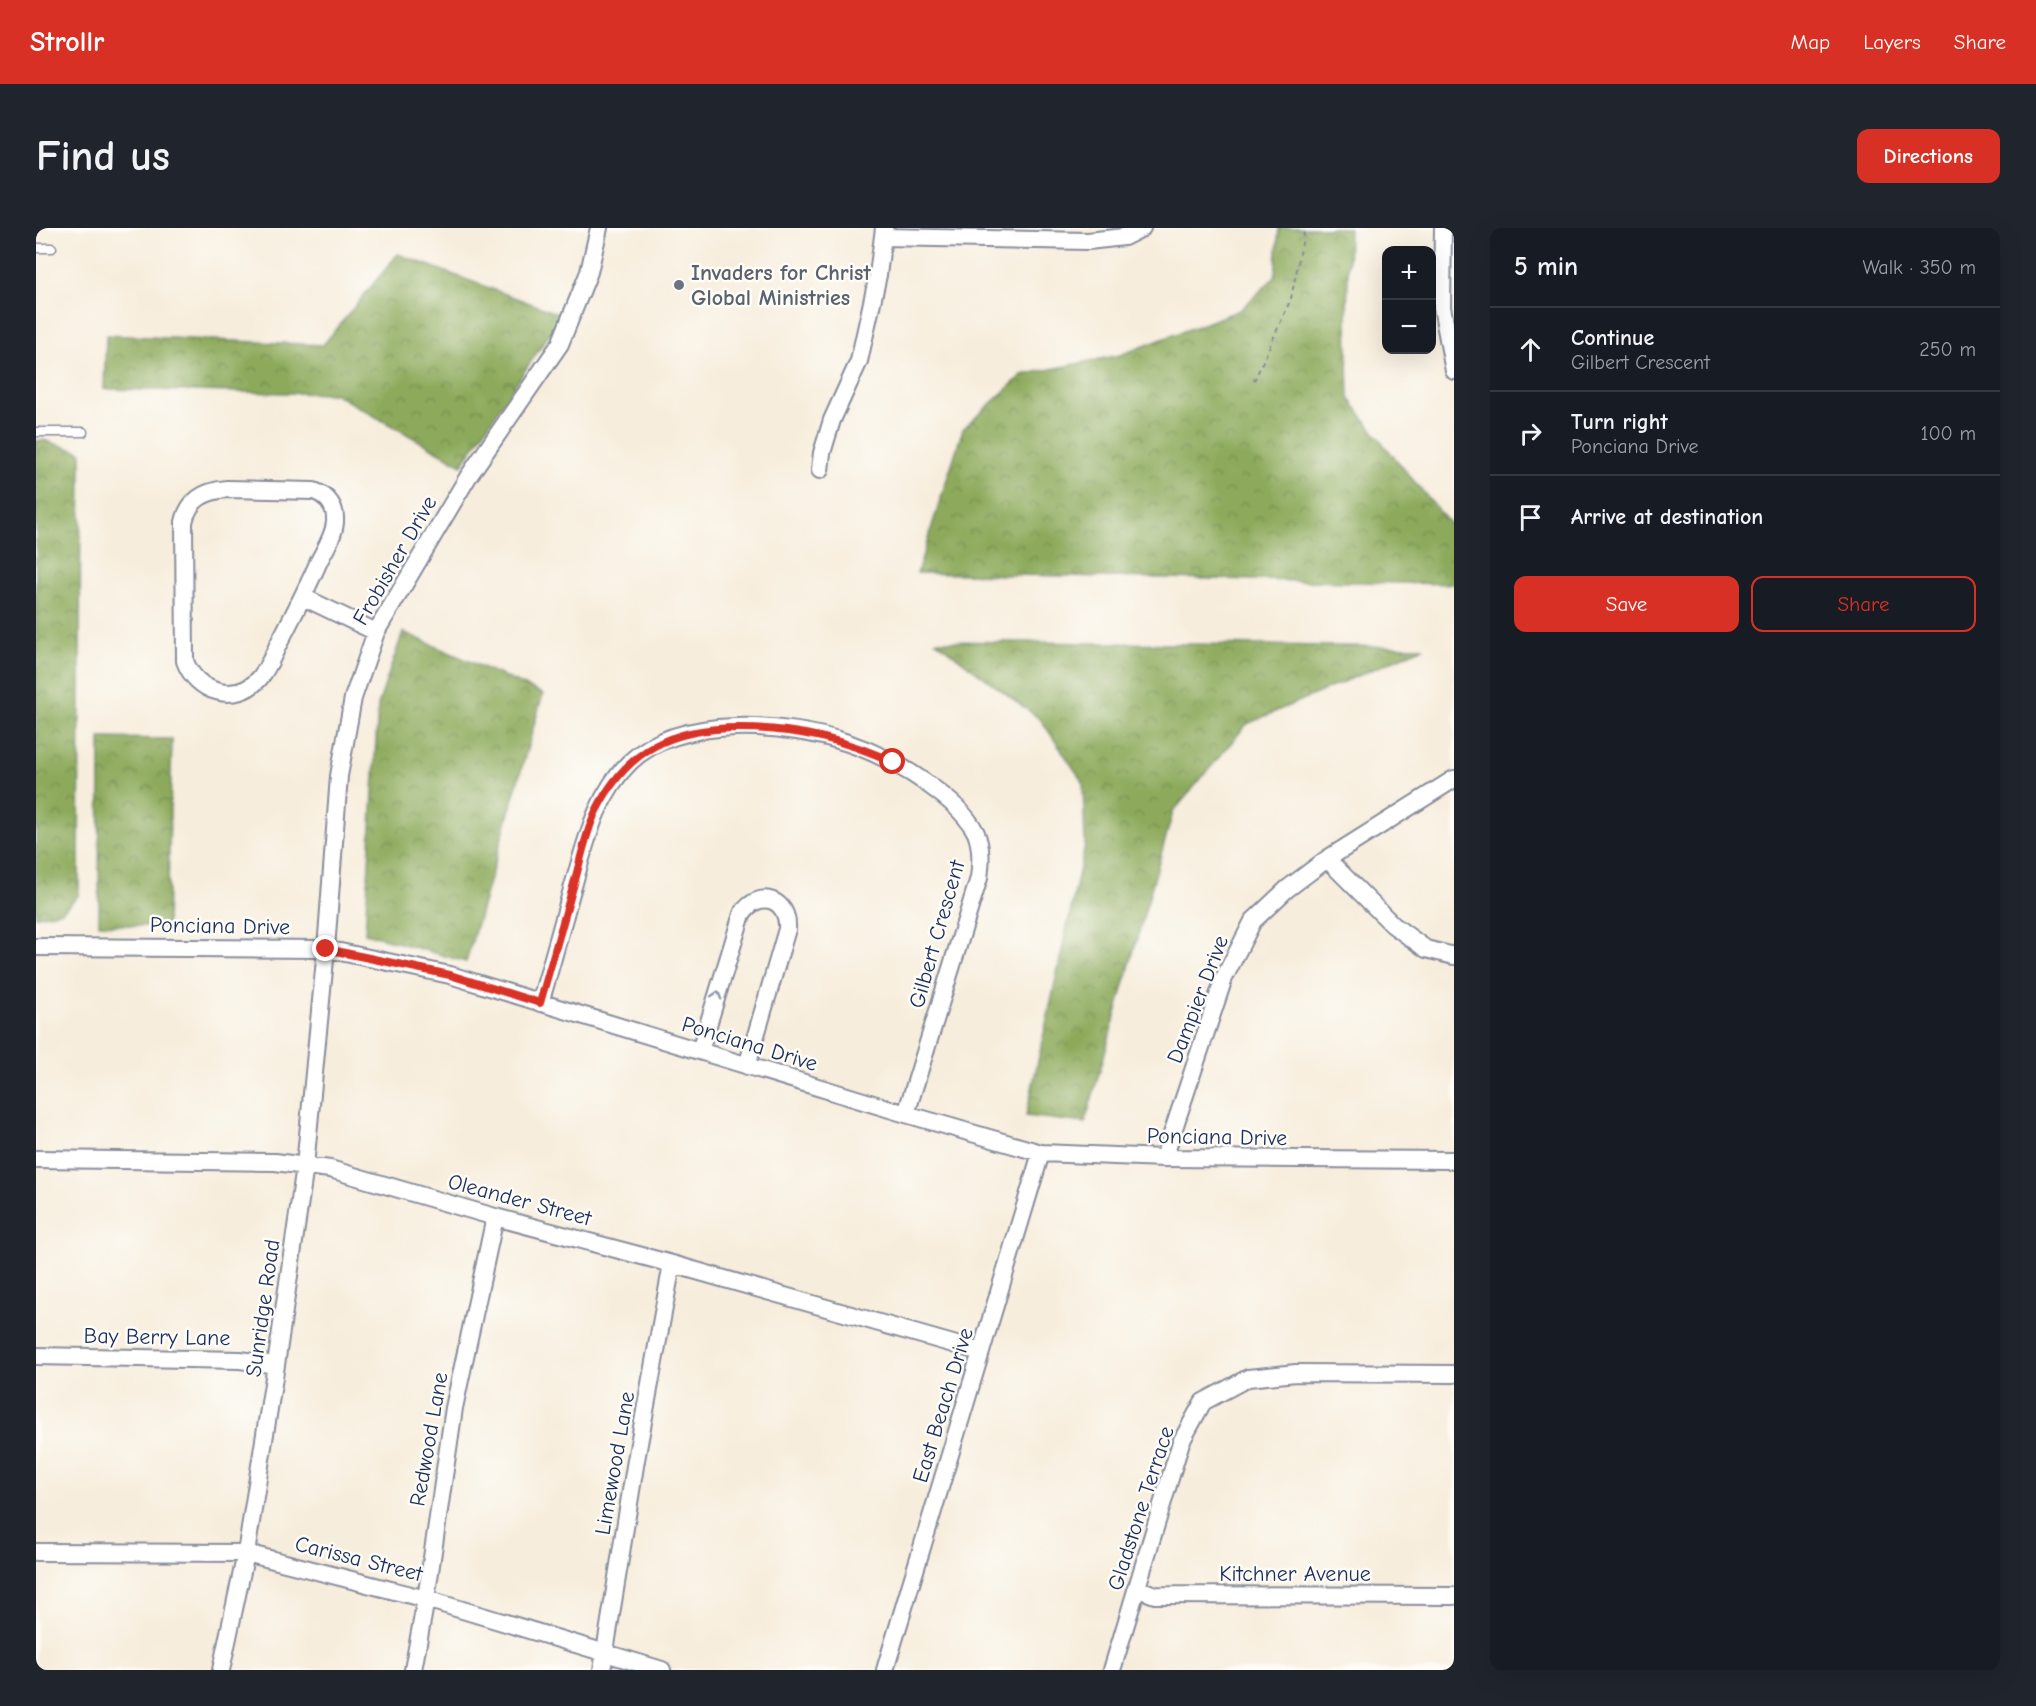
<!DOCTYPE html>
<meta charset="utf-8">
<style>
body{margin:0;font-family:"Comic Neue",sans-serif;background:#20242c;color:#f1f3f6}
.controls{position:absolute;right:18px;top:18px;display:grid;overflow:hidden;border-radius:12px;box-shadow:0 6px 24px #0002}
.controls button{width:54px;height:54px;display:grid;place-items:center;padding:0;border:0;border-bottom:2px solid #363941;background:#171b24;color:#f1f3f6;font:30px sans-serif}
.stop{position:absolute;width:18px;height:18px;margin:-14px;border:4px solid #d93025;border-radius:50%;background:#fff}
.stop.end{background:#d93025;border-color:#fff;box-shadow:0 2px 6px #0008}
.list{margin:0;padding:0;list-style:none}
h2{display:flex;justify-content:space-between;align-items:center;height:78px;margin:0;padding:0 24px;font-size:26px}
h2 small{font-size:20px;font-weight:400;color:#9ea1a6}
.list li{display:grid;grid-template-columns:39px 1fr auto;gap:18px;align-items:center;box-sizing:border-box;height:84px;padding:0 24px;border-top:2px solid #363941}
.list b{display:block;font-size:22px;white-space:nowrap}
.list p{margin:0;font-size:20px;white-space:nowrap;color:#9ea1a6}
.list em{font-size:20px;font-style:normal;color:#9ea1a6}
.actions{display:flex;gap:12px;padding:18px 24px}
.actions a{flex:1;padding:14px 0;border:2px solid #d93025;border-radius:12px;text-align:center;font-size:21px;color:#d93025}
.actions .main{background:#d93025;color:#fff}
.icon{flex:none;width:33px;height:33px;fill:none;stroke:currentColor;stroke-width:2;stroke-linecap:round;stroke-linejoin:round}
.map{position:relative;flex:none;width:1418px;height:1442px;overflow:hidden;border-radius:12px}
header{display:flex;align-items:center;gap:36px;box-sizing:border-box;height:84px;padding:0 30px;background:#d93025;color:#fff}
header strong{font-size:28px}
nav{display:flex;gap:33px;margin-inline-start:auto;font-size:21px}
.intro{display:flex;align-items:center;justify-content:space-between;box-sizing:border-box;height:144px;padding:0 36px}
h1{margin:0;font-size:42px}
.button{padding:15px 27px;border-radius:12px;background:#d93025;color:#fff;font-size:21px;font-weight:700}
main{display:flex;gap:36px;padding:0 36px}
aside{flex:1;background:#171b24;border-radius:12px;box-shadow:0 6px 24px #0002}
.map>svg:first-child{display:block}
</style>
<header>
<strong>Strollr</strong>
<nav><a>Map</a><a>Layers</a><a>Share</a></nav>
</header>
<div class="intro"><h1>Find us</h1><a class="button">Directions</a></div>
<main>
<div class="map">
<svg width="1418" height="1442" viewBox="0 0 1418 1442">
<defs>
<pattern id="forest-crowns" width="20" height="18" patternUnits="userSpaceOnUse" patternTransform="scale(1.5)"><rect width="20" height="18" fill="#8daa5c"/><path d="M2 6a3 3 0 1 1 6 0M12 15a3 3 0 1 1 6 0" fill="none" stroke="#728b4f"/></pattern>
</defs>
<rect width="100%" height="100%" fill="#fdfcf7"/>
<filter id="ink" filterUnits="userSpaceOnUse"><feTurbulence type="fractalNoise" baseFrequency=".0167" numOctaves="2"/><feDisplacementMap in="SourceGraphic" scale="12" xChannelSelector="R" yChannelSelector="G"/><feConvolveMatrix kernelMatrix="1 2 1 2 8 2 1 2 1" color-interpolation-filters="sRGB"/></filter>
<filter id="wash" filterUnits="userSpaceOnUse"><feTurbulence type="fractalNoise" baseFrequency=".008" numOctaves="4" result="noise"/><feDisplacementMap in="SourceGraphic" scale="24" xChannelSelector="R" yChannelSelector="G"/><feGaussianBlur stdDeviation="1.35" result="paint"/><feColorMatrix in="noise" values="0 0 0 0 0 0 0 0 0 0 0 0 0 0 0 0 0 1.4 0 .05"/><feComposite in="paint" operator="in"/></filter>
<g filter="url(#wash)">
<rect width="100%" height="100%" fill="#f7eddc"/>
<path fill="url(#forest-crowns)" stroke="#546c5d" stroke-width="1.5" d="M1243,0h70l-2,92 2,78 35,47 70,84v55l-537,-11 46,-144 59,-54 98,-20 120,-45 35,-33z
M362,26l164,61 -100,150 -127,-71 -231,-5 2,-54 217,10z
M7,212l38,12 -2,443 -17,16 -24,5h-2v-475z
M367,404l140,62 -77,268 -101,-29 13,-228z
M900,413l488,6 -177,77 -74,88 -88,311 -59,-7 59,-271 -2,-63 -42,-62z
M64,510l72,1 -5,188 -68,-3z"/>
</g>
<g filter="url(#ink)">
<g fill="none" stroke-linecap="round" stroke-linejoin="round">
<g stroke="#898e9d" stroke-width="11">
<path id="service" d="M0,20h16
M0,204h47"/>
</g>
<g stroke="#898e9d" stroke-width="20">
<path id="minor" d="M1407,0l-1,79 12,64
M849,9l203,4 36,-4 18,-9
M784,242l2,-17 10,-33 27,-59 19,-86 6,-47
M191,261l87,2c14,5 22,16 21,31 -1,14 -10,27 -16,39 -12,28 -26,55 -40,82 -6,12 -11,26 -20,36 -24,26 -63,13 -74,-18l-1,-139c5,-23 21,-31 43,-33z
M267,369l73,35
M1291,631l66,66 33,24 28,7
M0,719l290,2 124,26 456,139 135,39 123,5 290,2
M504,775c11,-37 21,-74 31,-110 14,-46 23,-96 59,-131 50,-48 158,-39 218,-19 29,10 56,24 81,42 18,13 37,28 47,48 6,15 5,30 3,45l-73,236
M664,823l42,-137c17,-26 47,-15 45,15l-40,137
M1128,930l60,-180 29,-57 34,-32 40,-30 127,-80
M0,931l239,3 55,7 165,48 177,47 309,88
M0,1128l204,4 36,5
M0,1324l210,1 180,46 236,71
M1100,1360l19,7 299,1
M185,1442l25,-117 30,-188 29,-199 21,-217 13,-173 14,-78 23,-66 92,-155 92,-133 29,-72 10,-44
M377,1442l13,-71 28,-191 41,-191
M566,1442l34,-210 36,-196
M849,1442l156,-517
M1076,1442l69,-228 22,-40 45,-24 48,-5 158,1"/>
</g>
<path stroke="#898e9d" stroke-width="2" stroke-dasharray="4.5 4.5" stroke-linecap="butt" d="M1218,153l37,-82 14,-71"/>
<use href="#service" stroke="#fff" stroke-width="8"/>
<use href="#minor" stroke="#fff" stroke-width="16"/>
</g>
<defs><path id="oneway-chevron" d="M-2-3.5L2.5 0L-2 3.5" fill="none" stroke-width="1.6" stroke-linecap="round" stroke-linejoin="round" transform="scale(1.5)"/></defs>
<use stroke="#8d97ae" href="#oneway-chevron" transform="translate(681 767) rotate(-73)"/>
</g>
<g fill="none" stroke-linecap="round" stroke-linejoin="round" filter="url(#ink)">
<path stroke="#d93025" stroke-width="8" d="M290,721l124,26 90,28c12,-41 23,-82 35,-123 6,-22 11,-48 21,-69 31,-62 76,-83 144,-83 55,0 103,11 153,34"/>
</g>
<circle fill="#6b7280" stroke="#fdfcf7" stroke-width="2" cx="643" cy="57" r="6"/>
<g text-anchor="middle" stroke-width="5" stroke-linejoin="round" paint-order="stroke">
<g font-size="22" font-weight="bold" fill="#5b616d" stroke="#fdfcf7" text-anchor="start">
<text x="655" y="52">Invaders for Christ<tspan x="655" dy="25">Global Ministries</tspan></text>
</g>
<g font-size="22" fill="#1b2f5e" stroke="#fdfcf7">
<text transform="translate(358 332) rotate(-60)" y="8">Frobisher Drive</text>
<text transform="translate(184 697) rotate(1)" y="8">Ponciana Drive</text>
<text transform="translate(900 706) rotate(-74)" y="8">Gilbert Crescent</text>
<text transform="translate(1161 771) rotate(-69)" y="8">Dampier Drive</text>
<text transform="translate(714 815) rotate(17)" y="8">Ponciana Drive</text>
<text transform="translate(1181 908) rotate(1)" y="8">Ponciana Drive</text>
<text transform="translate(484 971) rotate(15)" y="8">Oleander Street</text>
<text transform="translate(226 1080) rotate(-82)" y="8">Sunridge Road</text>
<text transform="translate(121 1108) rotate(1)" y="8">Bay Berry Lane</text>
<text transform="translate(906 1177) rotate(-73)" y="8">East Beach Drive</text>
<text transform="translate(392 1211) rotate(-80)" y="8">Redwood Lane</text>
<text transform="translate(578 1235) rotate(-80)" y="8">Limewood Lane</text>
<text transform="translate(1104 1280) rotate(-72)" y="8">Gladstone Terrace</text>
<text transform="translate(323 1330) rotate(14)" y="8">Carissa Street</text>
<text x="1259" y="1353">Kitchner Avenue</text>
</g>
</g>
</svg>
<div class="controls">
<button>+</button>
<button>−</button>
</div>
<div class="stop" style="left:857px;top:534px"></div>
<div class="stop end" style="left:290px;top:721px"></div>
</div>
<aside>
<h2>5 min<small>Walk · 350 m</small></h2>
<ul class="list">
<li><svg class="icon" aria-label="ahead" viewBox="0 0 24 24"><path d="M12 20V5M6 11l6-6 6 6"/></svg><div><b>Continue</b><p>Gilbert Crescent</p></div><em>250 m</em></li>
<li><svg class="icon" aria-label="right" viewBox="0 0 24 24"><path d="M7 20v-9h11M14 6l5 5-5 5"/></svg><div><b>Turn right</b><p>Ponciana Drive</p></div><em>100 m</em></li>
<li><svg class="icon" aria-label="arrive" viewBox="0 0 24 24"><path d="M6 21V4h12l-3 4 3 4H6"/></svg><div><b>Arrive at destination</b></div></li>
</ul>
<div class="actions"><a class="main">Save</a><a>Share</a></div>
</aside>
</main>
